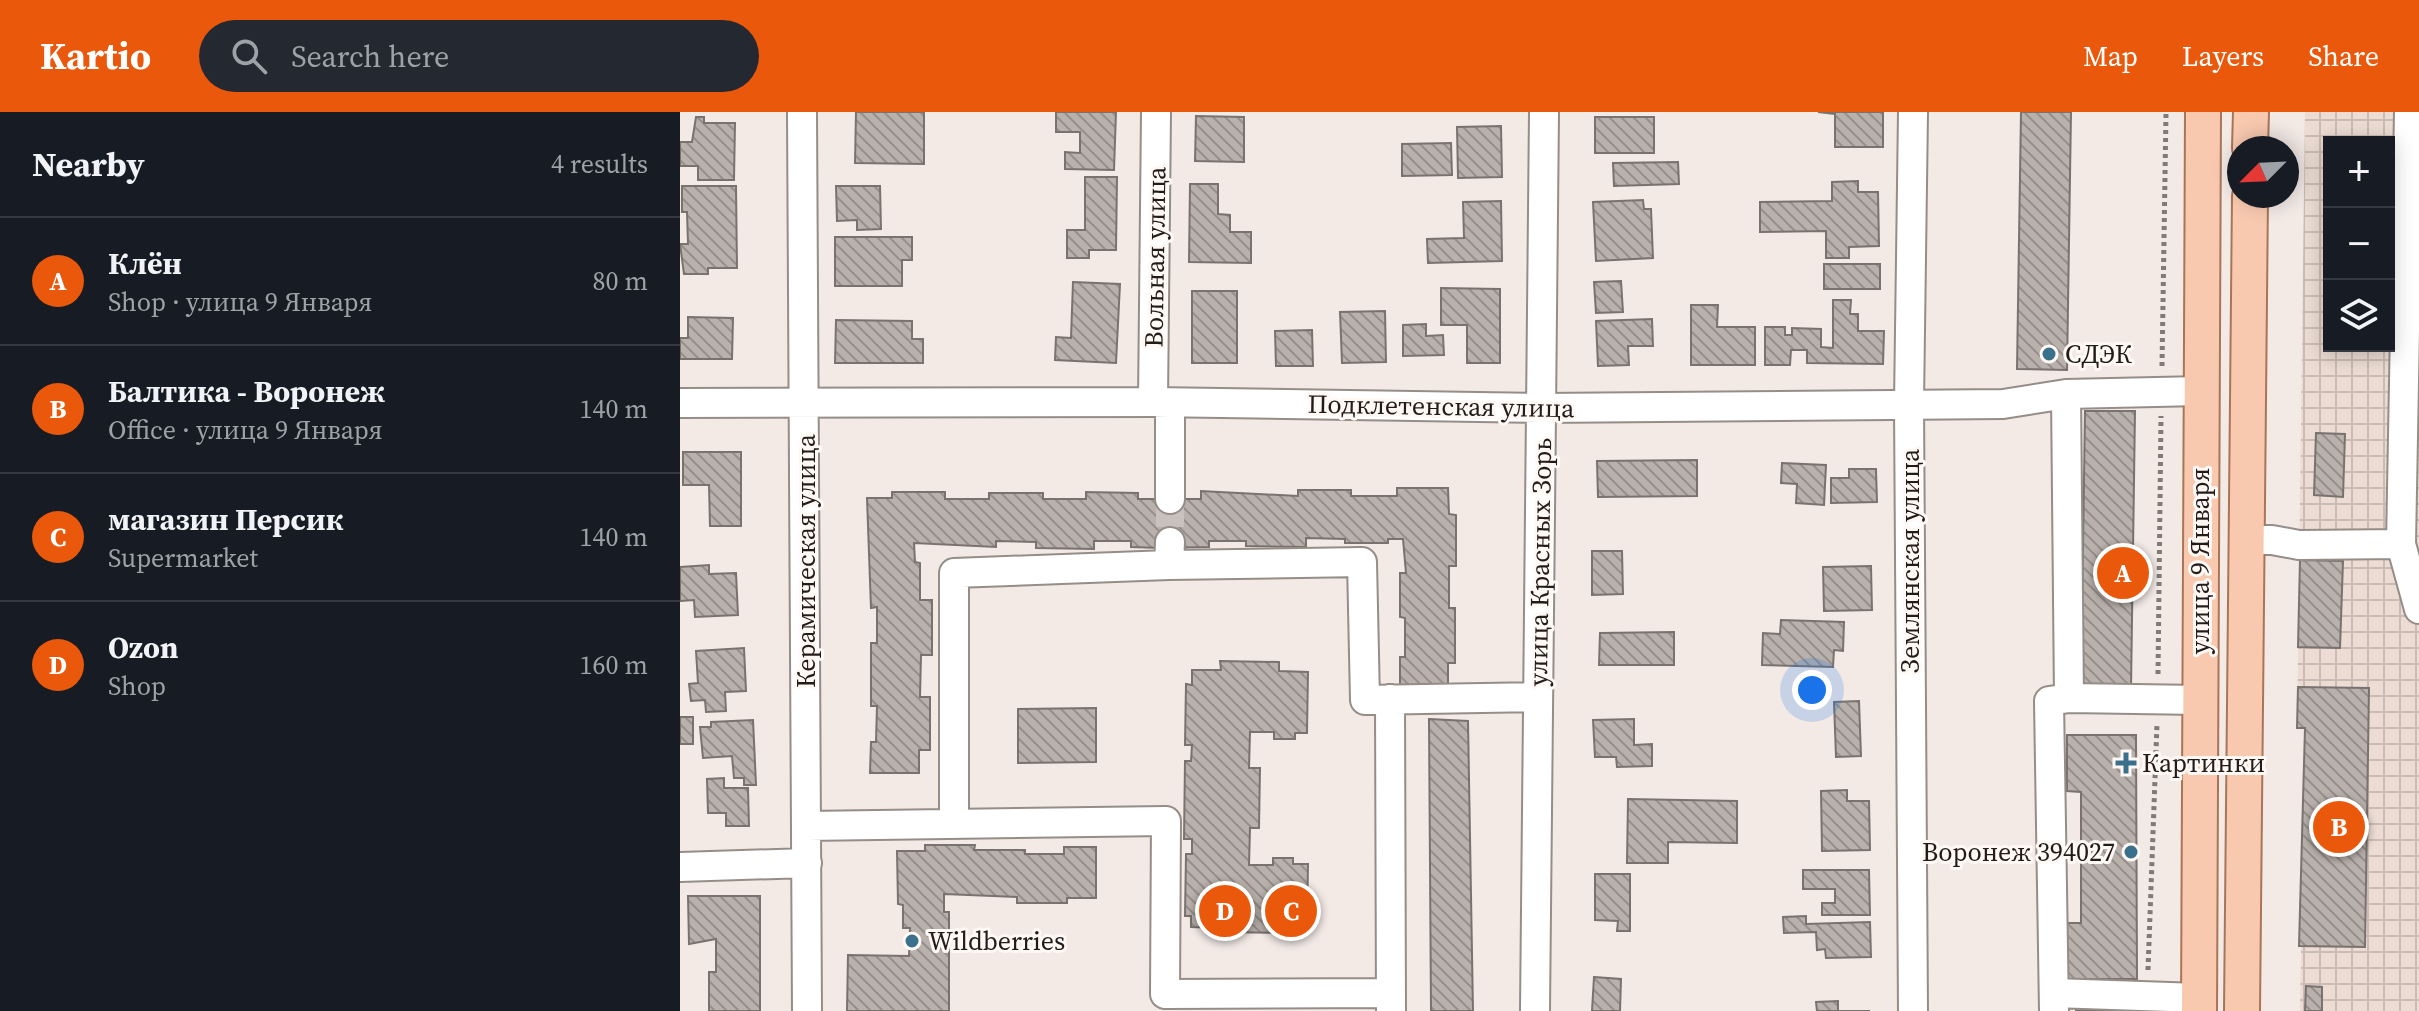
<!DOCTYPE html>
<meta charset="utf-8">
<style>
body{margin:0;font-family:"Source Serif 4",serif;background:#242831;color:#f1f3f6}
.controls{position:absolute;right:24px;top:24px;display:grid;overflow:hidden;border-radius:0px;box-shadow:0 4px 20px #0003}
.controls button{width:72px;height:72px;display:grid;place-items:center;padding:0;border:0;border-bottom:2px solid #363941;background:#171b24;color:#f1f3f6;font:40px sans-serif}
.compass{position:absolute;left:1547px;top:24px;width:72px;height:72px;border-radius:50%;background:#171b24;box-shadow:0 4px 20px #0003;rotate:246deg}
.you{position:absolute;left:1132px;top:578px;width:28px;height:28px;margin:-20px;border:6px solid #fff;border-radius:50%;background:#1a73e8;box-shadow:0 0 0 12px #1a73e833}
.badge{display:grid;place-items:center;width:52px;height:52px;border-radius:50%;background:#ea580c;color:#fff;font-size:26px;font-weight:700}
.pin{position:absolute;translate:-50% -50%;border:4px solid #fff;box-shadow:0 2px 8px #0006}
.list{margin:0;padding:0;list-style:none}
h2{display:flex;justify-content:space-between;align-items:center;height:104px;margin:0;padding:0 32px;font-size:34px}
h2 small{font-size:26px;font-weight:400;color:#9ea1a6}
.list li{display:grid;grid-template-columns:52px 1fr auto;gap:24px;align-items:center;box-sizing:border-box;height:128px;padding:0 32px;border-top:2px solid #363941}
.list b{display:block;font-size:30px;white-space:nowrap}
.list p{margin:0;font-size:26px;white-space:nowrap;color:#9ea1a6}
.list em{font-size:26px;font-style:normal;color:#9ea1a6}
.icon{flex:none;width:44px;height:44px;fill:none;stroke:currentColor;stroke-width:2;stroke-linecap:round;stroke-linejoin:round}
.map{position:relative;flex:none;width:1739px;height:899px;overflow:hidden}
header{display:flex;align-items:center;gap:48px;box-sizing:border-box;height:112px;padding:0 40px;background:#ea580c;color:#fff}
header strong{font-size:38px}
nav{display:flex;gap:44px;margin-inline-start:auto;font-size:28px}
.search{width:560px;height:72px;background:#242831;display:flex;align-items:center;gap:20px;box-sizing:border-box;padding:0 28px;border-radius:44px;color:#9ea1a6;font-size:30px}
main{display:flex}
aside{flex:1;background:#171b24}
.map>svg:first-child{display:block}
</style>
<header>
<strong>Kartio</strong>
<div class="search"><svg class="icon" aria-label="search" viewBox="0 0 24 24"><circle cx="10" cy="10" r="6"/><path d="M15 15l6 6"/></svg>Search here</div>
<nav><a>Map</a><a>Layers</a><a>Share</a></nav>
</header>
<main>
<aside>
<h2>Nearby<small>4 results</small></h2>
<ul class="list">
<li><span class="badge">A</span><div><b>Клён</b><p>Shop · улица 9 Января</p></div><em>80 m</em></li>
<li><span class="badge">B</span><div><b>Балтика - Воронеж</b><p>Office · улица 9 Января</p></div><em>140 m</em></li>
<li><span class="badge">C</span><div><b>магазин Персик</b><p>Supermarket</p></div><em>140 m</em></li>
<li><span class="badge">D</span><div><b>Ozon</b><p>Shop</p></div><em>160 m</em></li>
</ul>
</aside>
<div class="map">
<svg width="1739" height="899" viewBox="0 0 1739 899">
<defs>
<pattern id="industrial-grid" width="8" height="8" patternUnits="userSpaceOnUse" patternTransform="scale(2)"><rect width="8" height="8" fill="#ecdcd3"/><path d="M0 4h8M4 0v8" fill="none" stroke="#cabcb5"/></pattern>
<pattern id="building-back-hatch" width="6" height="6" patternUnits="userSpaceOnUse" patternTransform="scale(2)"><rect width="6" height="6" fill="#b9b1ac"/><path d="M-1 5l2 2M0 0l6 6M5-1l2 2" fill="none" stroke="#968f8b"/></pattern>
</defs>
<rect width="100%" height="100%" fill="#f3eae6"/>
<path fill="url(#industrial-grid)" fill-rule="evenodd" d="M1625,0h114v899h-119l5,-282 -8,-1zM1649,30h60v204h-60z"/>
<path fill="url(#building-back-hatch)" stroke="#79726e" stroke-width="2" d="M176,0h68v52l-69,-1z
M376,0h60l-2,58 -49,-1v-17l15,1v-21h-24z
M1138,0h65v35h-48v-33z
M1341,0h50l-4,258 -50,-1z
M516,4l48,1v45l-49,-1z
M16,5h8v6h31l-1,57h-36v-14h-18v-24h12z
M915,5h59v36h-59z
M821,14l1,51 -44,1 -1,-51z
M771,31l1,32 -50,1v-32z
M998,50l1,22 -65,2 -1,-23z
M405,65h32l-1,73h-27v8h-22v-28h18z
M1178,69v11h20l1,54 -30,1v11h-23v-27l-66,1v-30l72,-1v-19z
M510,72h28v30l12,1v17h21v31l-62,-1z
M2,74h54l1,82h-29v6h-24l-4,-30h8l-1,-32h-5z
M156,74h44l1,43 -24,1v-10l-20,1z
M963,88l1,9h7l2,49 -57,3 -3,-59z
M821,89l1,60 -74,2 -1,-24 37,-1 -1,-36z
M155,125h77v23h-10v26h-67z
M1144,152h56v25h-56z
M941,169l2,31 -27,1 -2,-31z
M393,170l47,2 -4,79 -61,-3 1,-23 15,1z
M761,176l59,1v74h-33v-38h-26z
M512,179h45v72h-45z
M1153,188h18l-1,14h8v17h26l-1,33 -76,-1v-13h-16l-1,15h-25v-38h20v8h7v-7l29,1v18l12,1z
M1011,193h27l-1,22h38v38h-64z
M705,199l1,51 -44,1 -2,-51z
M8,205l45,1 -1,41h-52v-21h8z
M972,207l1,27h-25l1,19 -31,1 -2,-45z
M156,208l76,1v18h11v24h-88z
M746,212v12l17,-1 1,20 -41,1v-31z
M632,218l1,36h-37l-1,-35z
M1405,299h50l-4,278 -50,-1z
M1636,321l29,1 -2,63 -29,-2z
M3,340h58v74h-31l-1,-41h-26z
M1017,348v36l-99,1 -1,-36z
M1102,351l44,2 -2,40 -28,-2 1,-19 -16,-1z
M1169,357h27l1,33 -46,1v-25h18z
M717,376h51l1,26 7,1v51h-7v42h6v55h-7v22h-48v-28h5v-39l-5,-1v-44h6l-3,-34h-15v4h-43v-4l-39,-1v9l-60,-1v-5h-37v6l-49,1 -29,-1v-6h-37v8l-58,-1v-6l-40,-1v6l-82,-4 1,19 5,1v37h12v55h-11l-1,42h10v53h-11v23h-49l1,-31h5l1,-36h-6v-63h6v-36l-6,1 -4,-110h25v-6h53v7h44v-6h54v6h43v-7l52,1v6h63v-8l97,5v-6h53v6h46z
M912,439h30l1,43 -31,1z
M1620,448l43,1 -3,87 -42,-1z
M29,453v9l27,-1 2,42 -43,2 -1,-17 -14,1v-34z
M1191,454l1,44 -48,1 -1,-44z
M1101,508l63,2 -1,29 -9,-1 -1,17 -71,-2 1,-32 17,1z
M994,520v33h-75l1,-32z
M64,536l2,43 -21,1 1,19 -20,1 -1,-12 -14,1 -2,-17 9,-1 -2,-32z
M540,549l59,1v9l29,1 -1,61h-12v6h-21v-7h-24l-1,36h11l-1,60h-9l-1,37h24v-7h20v6h15l-1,58h-25l-1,11 -60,-1v-4l-30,-1v-11h-6l1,-62h6v-15h-8l1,-78h6l1,-16h-7l1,-61 6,1v-15h29z
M1618,575l71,1 -4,259 -66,-1 6,-218h-8z
M1179,589l2,55 -25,1 -2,-55z
M416,596v54l-78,1v-54z
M0,605h13v27h-13z
M749,607l39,2 5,290h-42z
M954,607v26l18,-1v22l-35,1 -1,-10h-21l-2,-37z
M73,608l3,65h-12v-7h-10l-2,-22 -29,2 -3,-31h11v-5z
M1387,623h69l1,244h-70l-1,-56h15v-131l-14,-1z
M44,666v10h24l1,38h-23v-13h-18l-1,-34z
M1167,678v11h22l1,49 -48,1 -1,-60z
M948,687l109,2v42l-69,-1v21h-41z
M245,733h50l-1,5h51v4h39v-7h32v51h-29v5h-50v-6l-73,-3v18h5v99h-102l1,-56 61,1 1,-28h-7v-23l-5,-1 -1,-53h28z
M1123,758h66l1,45h-48v-12h13v-14h-32z
M915,762h35v57h-13l1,-10 -23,-1z
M8,784h72v115h-51v-39h7v-33l-27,5z
M1126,804v8l64,-2 1,35 -45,1 -1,-9 -8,1 -1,-18 -32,1 -1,-16z
M914,865l27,2 -1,32h-28z
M1626,874l16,1v24h-17z
M1158,889v10h32h-53l-1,-9z
M1396,890h56v9h-56z"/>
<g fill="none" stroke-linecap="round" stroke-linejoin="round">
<path stroke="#c9c1bd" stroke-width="28" stroke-dasharray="28 14" stroke-linecap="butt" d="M490,387v43"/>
<g stroke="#958d88" stroke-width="32">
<path id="minor" d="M122,0l5,899
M1729,0l-8,432 18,65
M473,290l3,-290
M0,291l473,-1 388,6 462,-4 63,-10 135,-3
M490,387v-96
M1566,428h26l27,5 102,-1
M490,430l-1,23 193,-3 3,138 173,-3
M1389,586l131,2
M710,587l1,311
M274,712v-251l215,-8
M127,714l359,-5 -1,173 225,-1
M0,755l127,-4
M1374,881l145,5
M855,899l9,-899
M1233,899l-4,-607 4,-292
M1374,899l-5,-310 20,-3 -3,-304"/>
</g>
<g stroke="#a97558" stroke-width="38">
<path id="major" d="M1570,36l1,-36
M1519,899l4,-899
M1562,899l8,-815"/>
</g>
<path stroke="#817b78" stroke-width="5" stroke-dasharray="4 4" stroke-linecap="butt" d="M1482,254l4,-254
M1478,562l3,-258
M1468,858l9,-246"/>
<use href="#minor" stroke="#fff" stroke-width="28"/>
<use href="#major" stroke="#f8c9af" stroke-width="34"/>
</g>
<g fill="#39718c" stroke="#fff8f4" stroke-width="3">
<circle cx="1369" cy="242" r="8"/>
<path d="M1442 639h8v8h8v8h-8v8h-8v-8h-8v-8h8z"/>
<circle cx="1451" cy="740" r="8"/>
<circle cx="232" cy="829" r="8"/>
</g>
<g text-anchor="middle" stroke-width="6" stroke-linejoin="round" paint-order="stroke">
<g font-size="26" fill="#1f1c1a" stroke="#fff8f4">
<text transform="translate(475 145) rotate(-89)" y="9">Вольная улица</text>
<text transform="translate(761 294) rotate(1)" y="9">Подклетенская улица</text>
<text transform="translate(126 449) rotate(-90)" y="9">Керамическая улица</text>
<text transform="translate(1230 449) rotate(-90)" y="9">Землянская улица</text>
<text transform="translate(1520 449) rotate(-90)" y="9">улица 9 Января</text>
<text transform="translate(860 450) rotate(-89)" y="9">улица Красных Зорь</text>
</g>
<g font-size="26" fill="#1f1c1a" stroke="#fff8f4" text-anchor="start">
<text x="1385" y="251">СДЭК</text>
<text x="1462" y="660">Картинки</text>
<text x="1435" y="749" text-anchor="end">Воронеж 394027</text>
<text x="248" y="838">Wildberries</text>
</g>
</g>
</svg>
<div class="controls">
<button>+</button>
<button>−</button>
<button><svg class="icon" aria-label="layers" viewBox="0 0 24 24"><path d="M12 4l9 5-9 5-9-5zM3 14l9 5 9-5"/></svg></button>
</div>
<svg class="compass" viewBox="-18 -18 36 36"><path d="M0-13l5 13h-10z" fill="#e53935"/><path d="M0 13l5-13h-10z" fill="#9ea1a6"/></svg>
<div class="you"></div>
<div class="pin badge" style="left:1443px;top:461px">A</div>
<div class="pin badge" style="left:1659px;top:715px">B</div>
<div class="pin badge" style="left:611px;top:799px">C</div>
<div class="pin badge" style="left:545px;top:799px">D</div>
</div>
</main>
